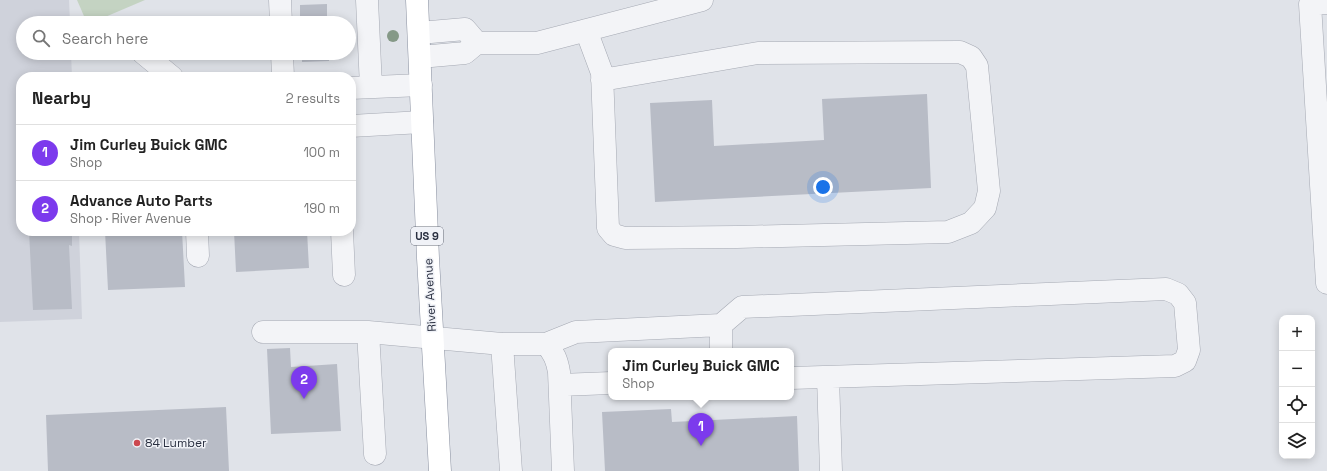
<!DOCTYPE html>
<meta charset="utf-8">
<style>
body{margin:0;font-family:"Space Grotesk",sans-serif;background:#f2f2f2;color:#222}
.controls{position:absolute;right:12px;bottom:12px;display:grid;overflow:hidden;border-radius:8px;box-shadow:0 2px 10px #0003}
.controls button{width:36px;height:36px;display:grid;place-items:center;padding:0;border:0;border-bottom:1px solid #e0e0e0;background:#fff;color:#222;font:20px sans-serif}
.you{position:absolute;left:823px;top:187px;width:14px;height:14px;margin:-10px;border:3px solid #fff;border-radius:50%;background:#1a73e8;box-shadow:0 0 0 6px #1a73e833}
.badge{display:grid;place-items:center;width:26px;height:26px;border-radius:50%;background:#7c3aed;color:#fff;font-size:13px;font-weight:700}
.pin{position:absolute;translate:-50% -33px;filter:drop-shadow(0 1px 2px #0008)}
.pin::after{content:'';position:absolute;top:21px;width:14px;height:12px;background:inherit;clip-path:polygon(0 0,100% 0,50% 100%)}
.popup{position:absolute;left:608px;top:348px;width:186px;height:52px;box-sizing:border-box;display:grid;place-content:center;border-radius:8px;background:#fff;filter:drop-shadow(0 1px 3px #0005);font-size:13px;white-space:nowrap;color:#767676}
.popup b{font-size:15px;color:#222}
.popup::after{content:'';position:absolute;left:50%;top:100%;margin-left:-8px;border:8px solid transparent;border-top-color:#fff}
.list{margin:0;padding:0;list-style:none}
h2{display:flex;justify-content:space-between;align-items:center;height:52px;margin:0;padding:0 16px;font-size:17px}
h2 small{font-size:13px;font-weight:400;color:#767676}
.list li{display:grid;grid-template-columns:26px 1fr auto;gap:12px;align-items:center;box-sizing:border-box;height:56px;padding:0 16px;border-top:1px solid #e0e0e0}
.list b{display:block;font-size:15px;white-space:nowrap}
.list p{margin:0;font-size:13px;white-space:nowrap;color:#767676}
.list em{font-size:13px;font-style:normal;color:#767676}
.icon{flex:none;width:22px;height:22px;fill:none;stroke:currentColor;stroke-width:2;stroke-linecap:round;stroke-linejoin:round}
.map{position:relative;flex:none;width:1327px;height:471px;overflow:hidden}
.search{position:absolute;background:#fff;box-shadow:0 2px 10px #0003;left:16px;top:16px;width:340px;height:44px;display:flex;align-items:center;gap:10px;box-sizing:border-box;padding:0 14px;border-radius:22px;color:#767676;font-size:15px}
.panel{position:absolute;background:#fff;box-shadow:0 2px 10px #0003;left:16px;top:72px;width:340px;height:164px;border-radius:16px}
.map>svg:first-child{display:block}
</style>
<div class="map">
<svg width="1327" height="471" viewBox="0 0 1327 471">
<rect width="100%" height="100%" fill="#e0e3e9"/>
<path fill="#cfd2db" d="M0,0h69l1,23h-47v30h48l1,24h-51v154h58l3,88 -82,3z"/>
<path fill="#c4d3c2" d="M77,0h68l-54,23h-4z"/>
<path fill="#b8bcc6" d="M327,4v19h-27v-18z
M302,53h27v8l-27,1z
M927,94l4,94 -276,14 -5,-99 62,-3 2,46 110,-6 -2,-41z
M29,231h43v15l-3,-1 3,64 -39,1z
M105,231h77l3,56 -77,3z
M234,231h73l2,37 -73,4z
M290,348l1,19 46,-3 4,67 -70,3 -4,-85z
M226,407l3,64h-181l-2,-56z
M671,409l1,13 125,-6 2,55h-194l-3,-59z"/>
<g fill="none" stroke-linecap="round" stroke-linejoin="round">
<g stroke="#a5a9b3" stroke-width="23">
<path id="minor" d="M280,0l1,23
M367,0l4,87
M1327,3l-17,1 17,279
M586,30l16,43 6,155 6,7 11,3 112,-1 211,-5 23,-9 14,-15 4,-17 -12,-125 -6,-9 -11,-5 -202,1 -156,27
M419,33l46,-4 12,14 -12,10 -45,4
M477,43h60l165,-43
M143,53l29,24
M282,53l1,24
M351,88l70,-3
M351,126l71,-4
M197,231l1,25
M342,231l2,44
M721,325l21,-18 424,-18 12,5 7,9 4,47 -4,11 -10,5 -384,12
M263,332h105
M502,344l9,127
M546,344l30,-12 145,-7v26
M828,377l3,94
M560,385l51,-2
M375,454l-7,-122 134,12h44c8,9 11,16 13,28l4,99"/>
</g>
<g stroke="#888f9f" stroke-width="23">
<path id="highway" d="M417,0l11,258 12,213"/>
</g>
<use href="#minor" stroke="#f3f4f7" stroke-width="22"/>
<use href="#highway" stroke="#fff" stroke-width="22"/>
</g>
<circle fill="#859987" cx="393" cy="36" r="6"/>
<circle fill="#cc474e" stroke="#f0f2f7" stroke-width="1.5" cx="137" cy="443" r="4"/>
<g text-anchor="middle" stroke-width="3" stroke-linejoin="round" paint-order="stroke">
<rect fill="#f0f2f7" stroke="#656a77" stroke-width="1" x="411" y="227" width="32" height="18" rx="3"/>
<g font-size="11" font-weight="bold" fill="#292f40">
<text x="427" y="240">US 9</text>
</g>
<g font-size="12" fill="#292f40" stroke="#f0f2f7">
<text transform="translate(430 295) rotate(-93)" y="4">River Avenue</text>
</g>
<g font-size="12" fill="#292f40" stroke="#f0f2f7" text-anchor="start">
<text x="145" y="447">84 Lumber</text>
</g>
</g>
</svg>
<div class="controls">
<button>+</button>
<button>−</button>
<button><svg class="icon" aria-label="locate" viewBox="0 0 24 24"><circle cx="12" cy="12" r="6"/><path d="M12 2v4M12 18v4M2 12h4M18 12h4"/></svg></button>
<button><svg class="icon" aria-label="layers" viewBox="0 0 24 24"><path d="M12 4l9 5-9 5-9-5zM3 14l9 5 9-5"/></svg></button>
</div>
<div class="you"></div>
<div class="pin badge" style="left:701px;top:446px">1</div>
<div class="popup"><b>Jim Curley Buick GMC</b>Shop</div>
<div class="pin badge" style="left:304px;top:399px">2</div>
<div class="search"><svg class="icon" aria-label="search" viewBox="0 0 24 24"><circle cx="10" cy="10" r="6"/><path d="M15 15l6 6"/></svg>Search here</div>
<section class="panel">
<h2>Nearby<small>2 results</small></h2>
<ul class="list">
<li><span class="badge">1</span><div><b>Jim Curley Buick GMC</b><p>Shop</p></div><em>100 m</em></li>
<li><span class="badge">2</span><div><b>Advance Auto Parts</b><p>Shop · River Avenue</p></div><em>190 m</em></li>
</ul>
</section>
</div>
